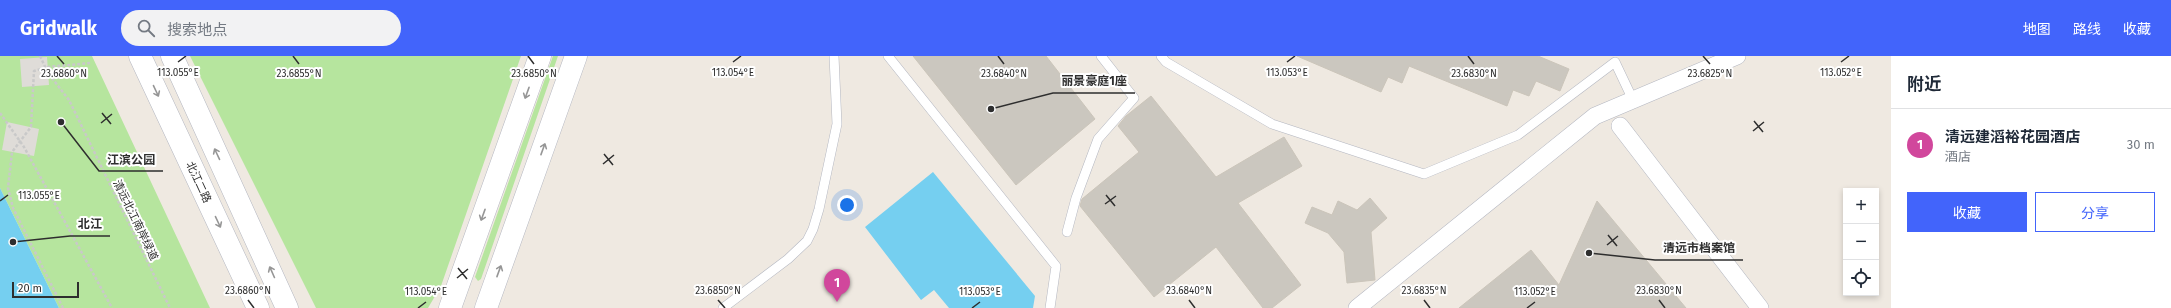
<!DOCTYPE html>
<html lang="zh">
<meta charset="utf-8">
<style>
body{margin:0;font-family:"Fira Sans","Noto Sans SC",sans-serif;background:#f2f2f3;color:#1f2937}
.controls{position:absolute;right:12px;bottom:12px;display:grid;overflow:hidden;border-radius:0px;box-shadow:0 2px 6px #0003}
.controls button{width:36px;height:36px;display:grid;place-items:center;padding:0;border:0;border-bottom:1px solid #e0e1e3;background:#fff;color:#1f2937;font:20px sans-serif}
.scale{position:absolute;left:12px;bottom:10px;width:67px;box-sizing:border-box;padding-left:4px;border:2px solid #2e2e2e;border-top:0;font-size:11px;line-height:14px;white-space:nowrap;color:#2e2e2e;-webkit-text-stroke:3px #fff;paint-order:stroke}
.you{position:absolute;left:847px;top:149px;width:14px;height:14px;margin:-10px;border:3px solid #fff;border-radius:50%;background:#1a73e8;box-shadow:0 0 0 6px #1a73e833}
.badge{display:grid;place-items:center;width:26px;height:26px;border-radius:50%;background:#4264fb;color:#fff;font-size:13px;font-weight:700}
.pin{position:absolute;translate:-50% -33px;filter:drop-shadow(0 1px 2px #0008)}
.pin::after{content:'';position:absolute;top:21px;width:14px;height:12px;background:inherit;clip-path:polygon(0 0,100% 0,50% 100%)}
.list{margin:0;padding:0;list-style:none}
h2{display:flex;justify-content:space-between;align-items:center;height:52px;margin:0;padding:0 16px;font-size:17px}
h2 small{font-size:13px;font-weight:400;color:#747a83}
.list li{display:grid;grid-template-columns:26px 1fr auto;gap:12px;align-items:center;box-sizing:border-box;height:72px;padding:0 16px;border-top:1px solid #e0e1e3}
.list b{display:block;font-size:15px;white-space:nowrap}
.list p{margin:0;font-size:13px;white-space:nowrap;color:#747a83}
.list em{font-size:13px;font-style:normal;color:#747a83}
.actions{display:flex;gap:8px;padding:12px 16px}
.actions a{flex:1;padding:9px 0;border:1px solid #4264fb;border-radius:0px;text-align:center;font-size:14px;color:#4264fb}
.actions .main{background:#4264fb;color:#fff}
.icon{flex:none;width:22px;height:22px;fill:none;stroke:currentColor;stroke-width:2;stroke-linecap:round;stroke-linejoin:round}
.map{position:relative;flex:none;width:1891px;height:252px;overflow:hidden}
header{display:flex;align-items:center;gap:24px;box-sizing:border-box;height:56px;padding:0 20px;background:#4264fb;color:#fff}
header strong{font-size:19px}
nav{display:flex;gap:22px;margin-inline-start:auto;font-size:14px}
.search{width:280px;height:36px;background:#f2f2f3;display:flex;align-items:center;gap:10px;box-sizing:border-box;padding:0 14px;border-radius:22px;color:#747a83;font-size:15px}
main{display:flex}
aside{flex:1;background:#fff}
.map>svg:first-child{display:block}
</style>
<header>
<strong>Gridwalk</strong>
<div class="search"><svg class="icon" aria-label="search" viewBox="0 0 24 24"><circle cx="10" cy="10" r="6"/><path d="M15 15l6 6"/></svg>搜索地点</div>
<nav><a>地图</a><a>路线</a><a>收藏</a></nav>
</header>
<main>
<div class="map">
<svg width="1891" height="252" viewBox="0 0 1891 252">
<rect width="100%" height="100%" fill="#efe9e1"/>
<path fill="#b6e59e" d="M0,0h92l118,252h-151l-59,-120z
M190,0h331l-80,230 -13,22h-112z
M553,0h5l-77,223 -3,2 -3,-4z"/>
<path fill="#dfdcd8" d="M47,1l2,28 -27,2 -2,-28z
M7,66l32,7 -5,27 -32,-6z"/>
<path fill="#75cff0" d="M933,116l102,124 -2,12h-84l-15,-18 -13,10 -56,-73z
M0,132l59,120h-59z"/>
<path fill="#cbc7bf" stroke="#cbc5ba" d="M913,0h133l49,63 -79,66z
M1297,0h241l31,13 -9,22 -24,-10 -7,15 -16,-6 -6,16 -98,-40 -7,17 -14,-6 -7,15z
M1151,40l65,81 68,-40 18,29 -64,37 63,82 -29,23h-9l-47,-61 -62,50 -74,-91 2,-7 57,-47 -21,-26 8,-10z
M1370,142l17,20 -16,14 4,48 -28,3 -3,-31 -16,-19 -23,-10 7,-16 20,8 6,-14 19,9z
M1597,145l89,107h-227l72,-58 28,35z"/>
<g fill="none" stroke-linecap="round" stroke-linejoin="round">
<g stroke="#b4b7c1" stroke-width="10">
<path id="service" d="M888,0l168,210 -6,42
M1161,0l5,6 106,62 152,50 94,-39 97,-73 18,38
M1067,176l9,-34 22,-59 36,-41 -33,-42
M723,252l65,-49 19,-18 6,-12 6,-20 18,-85 -3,-68"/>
</g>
<g stroke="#b4b7c1" stroke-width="18">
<path id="minor" d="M1620,70l140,182
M1357,252l238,-192 142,-60"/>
</g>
<g stroke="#b4b7c1" stroke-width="23">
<path id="secondary" d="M140,0l118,252
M172,0l115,252
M450,252l90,-252
M486,252l90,-252"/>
</g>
<path stroke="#c9c9c9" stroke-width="2.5" stroke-dasharray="3 2" stroke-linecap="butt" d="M40,0l8,17 21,27 101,208
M0,57l24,34 88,161
M63,252l-50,-100 -5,-20 4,-36 19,-25 3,-56 14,-4 42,-4"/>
<use href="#service" stroke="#fff" stroke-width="9"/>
<use href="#minor" stroke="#fff" stroke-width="17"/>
<use href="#secondary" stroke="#fff" stroke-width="22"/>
</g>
<defs><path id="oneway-shaft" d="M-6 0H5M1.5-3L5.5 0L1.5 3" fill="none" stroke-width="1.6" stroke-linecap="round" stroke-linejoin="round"/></defs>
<g stroke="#969696">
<use href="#oneway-shaft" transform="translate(156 35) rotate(65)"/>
<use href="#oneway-shaft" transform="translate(527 37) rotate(110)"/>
<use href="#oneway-shaft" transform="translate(543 93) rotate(-70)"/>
<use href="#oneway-shaft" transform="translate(217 98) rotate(-115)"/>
<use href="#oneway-shaft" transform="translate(483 159) rotate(110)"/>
<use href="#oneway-shaft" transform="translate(218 166) rotate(65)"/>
<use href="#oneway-shaft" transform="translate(499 215) rotate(-70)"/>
<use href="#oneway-shaft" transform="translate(272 216) rotate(-114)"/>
</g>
<path fill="none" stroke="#2e2e2e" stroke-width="1.5" d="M57,0l7,8M293,0l6,8M528,0l6,8M998,0l6,8M1468,0l6,8M1703,0l7,8M178,6l8,-6M733,6l8,-6M1287,6l8,-6M1841,6l8,-6M102,57l9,11M1754,65l9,11M101,67l11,-9M1753,75l11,-9M604,98l9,11M603,108l11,-9M1106,139l9,11M0,145l8,-6M1105,148l11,-8M1608,179l9,11M1607,189l11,-9M458,212l9,11M457,222l11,-9M248,244l6,8M718,244l7,8M1189,244l6,8M1424,244l6,8M1659,244l6,8M418,252l8,-6M972,252l8,-6M1527,252l8,-6"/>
<g text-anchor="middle" stroke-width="4" stroke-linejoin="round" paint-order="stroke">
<g font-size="11" fill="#2e2e2e" stroke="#fff">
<text transform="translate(199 126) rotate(65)" y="4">北江二路</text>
<text transform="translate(136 164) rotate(64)" y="4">清远北江南岸绿道</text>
</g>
</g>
<g font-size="10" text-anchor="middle" fill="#2e2e2e" stroke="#fff" stroke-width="4" stroke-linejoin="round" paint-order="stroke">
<text x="178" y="20">113.055°E</text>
<text x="733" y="20">113.054°E</text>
<text x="1287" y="20">113.053°E</text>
<text x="1841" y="20">113.052°E</text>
<text x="64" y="21">23.6860°N</text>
<text x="299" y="21">23.6855°N</text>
<text x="534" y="21">23.6850°N</text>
<text x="1004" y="21">23.6840°N</text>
<text x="1474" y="21">23.6830°N</text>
<text x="1710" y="21">23.6825°N</text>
<text x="39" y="143">113.055°E</text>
<text x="248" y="238">23.6860°N</text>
<text x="718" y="238">23.6850°N</text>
<text x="1189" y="238">23.6840°N</text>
<text x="1424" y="238">23.6835°N</text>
<text x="1659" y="238">23.6830°N</text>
<text x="426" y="239">113.054°E</text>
<text x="980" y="239">113.053°E</text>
<text x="1535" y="239">113.052°E</text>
</g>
<path fill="none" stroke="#2e2e2e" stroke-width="1.5" d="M991 53L1053 37H1135M61 66L99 115H163M13 186L70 180H110M1589 197L1655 204H1743"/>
<g fill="#2e2e2e" stroke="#fff" stroke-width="1.5">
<circle cx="991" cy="53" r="4"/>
<circle cx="61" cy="66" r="4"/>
<circle cx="13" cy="186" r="4"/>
<circle cx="1589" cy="197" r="4"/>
</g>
<g font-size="12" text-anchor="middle" font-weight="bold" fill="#2e2e2e" stroke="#fff" stroke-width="4" stroke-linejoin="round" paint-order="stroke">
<text x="1094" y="29">丽景豪庭1座</text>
<text x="131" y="108">江滨公园</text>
<text x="90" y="172">北江</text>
<text x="1699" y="196">清远市档案馆</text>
</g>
</svg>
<div class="controls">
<button>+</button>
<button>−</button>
<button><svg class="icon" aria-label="locate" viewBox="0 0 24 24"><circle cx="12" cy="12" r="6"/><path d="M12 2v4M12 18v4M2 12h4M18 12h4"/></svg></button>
</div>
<div class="scale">20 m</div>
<div class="you"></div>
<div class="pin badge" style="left:837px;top:246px;background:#d1479c">1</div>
</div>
<aside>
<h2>附近<small></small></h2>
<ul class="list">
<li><span class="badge" style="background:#d1479c">1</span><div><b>清远建滔裕花园酒店</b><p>酒店</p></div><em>30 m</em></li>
</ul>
<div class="actions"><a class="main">收藏</a><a>分享</a></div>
</aside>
</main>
